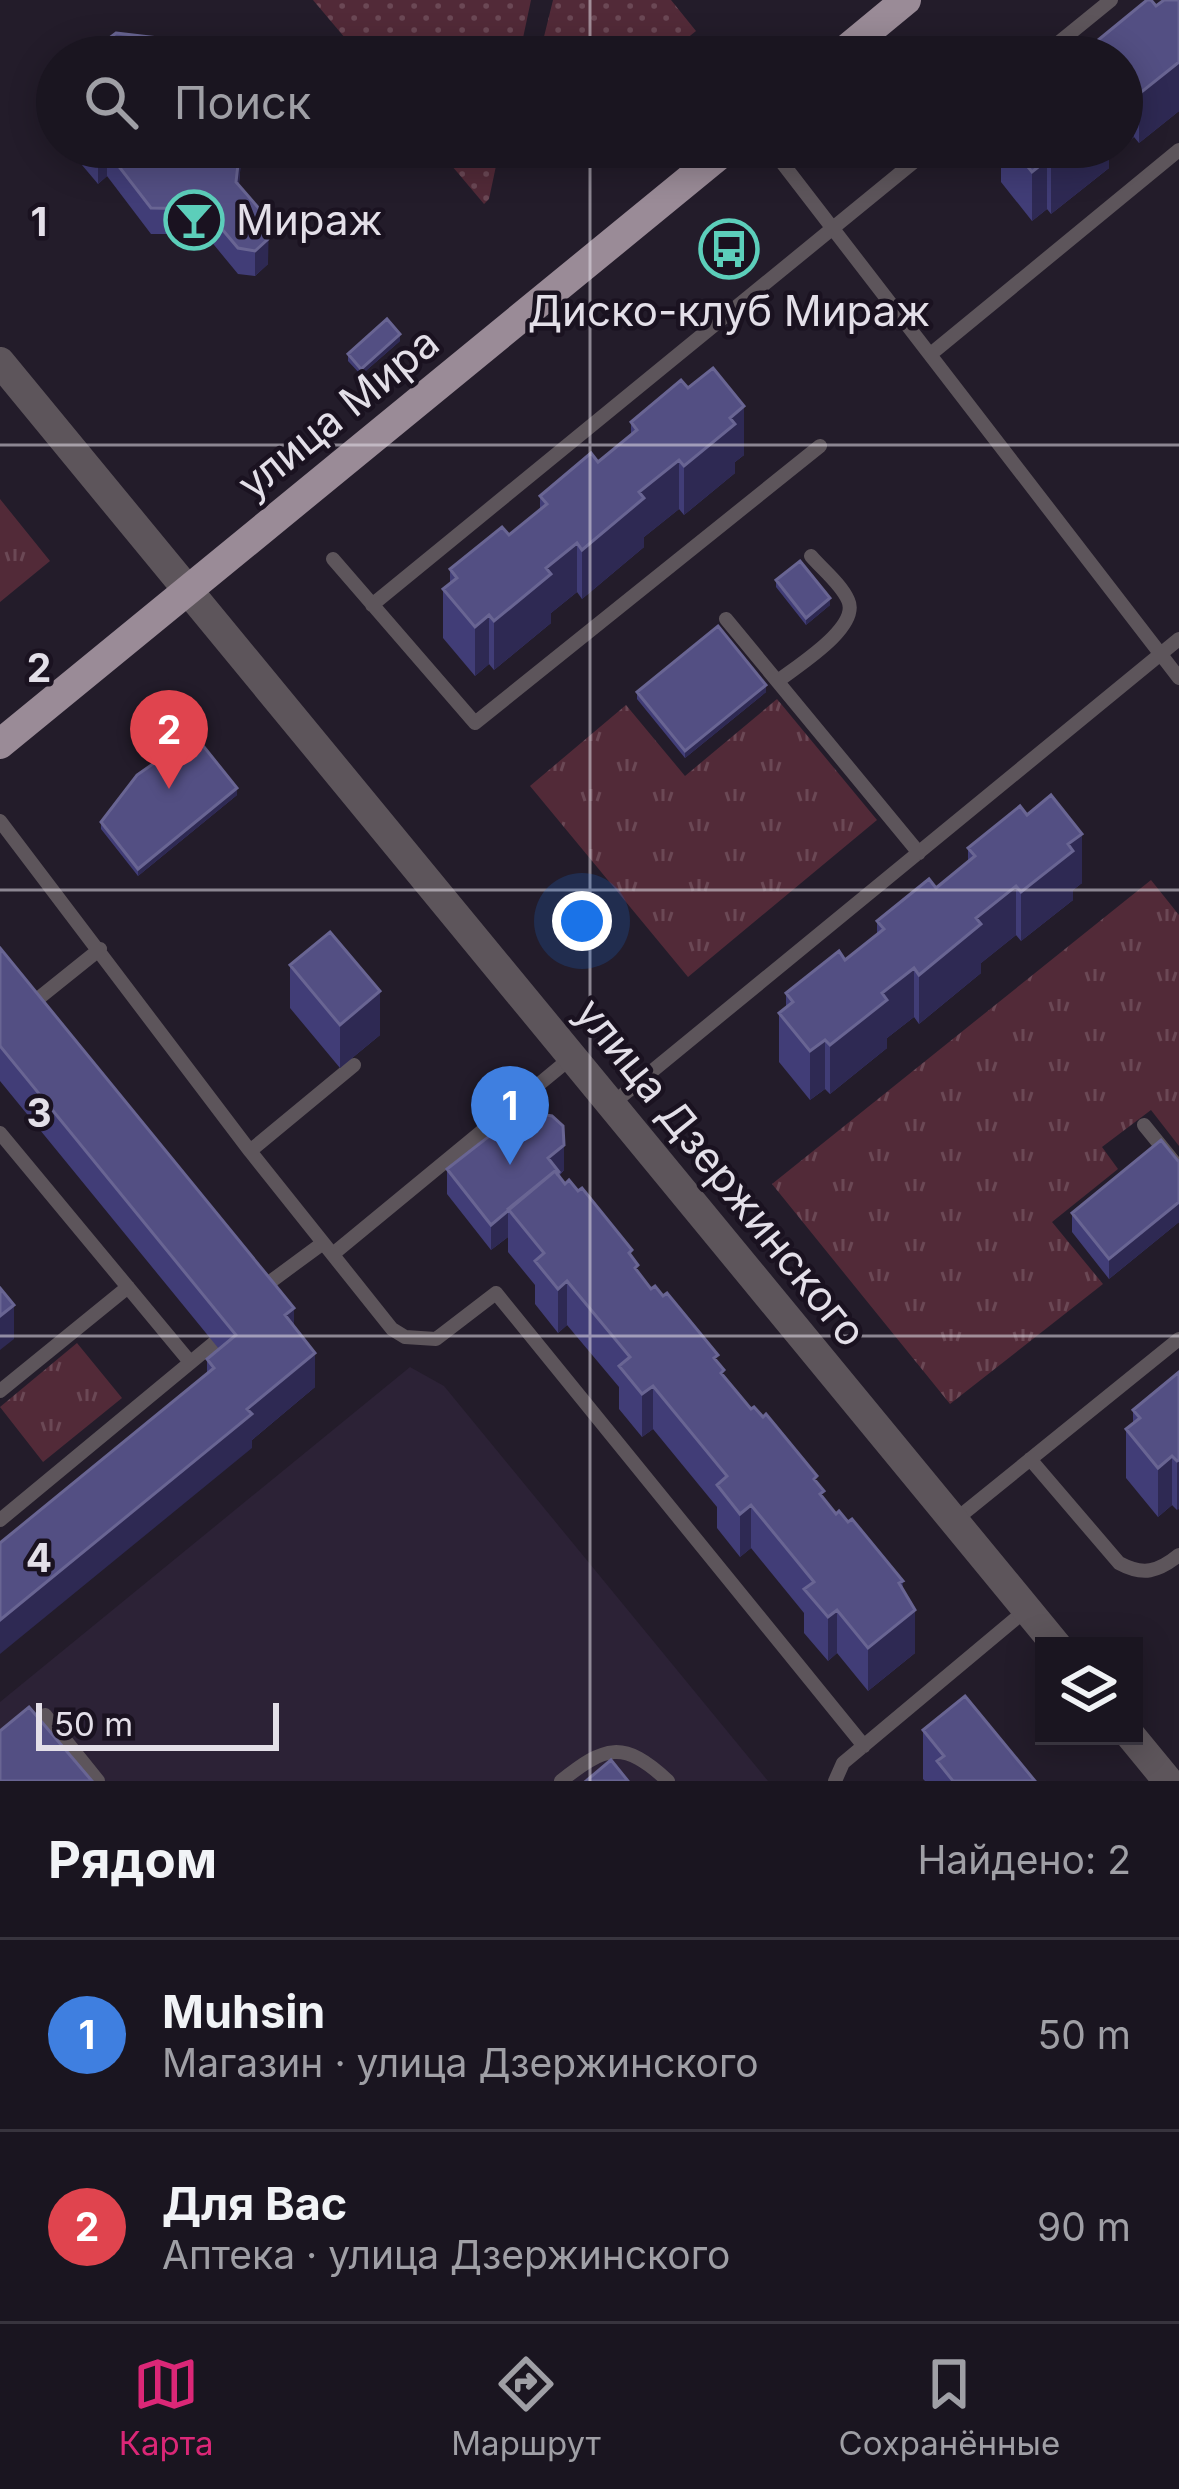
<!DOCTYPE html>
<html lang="ru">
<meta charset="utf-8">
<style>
body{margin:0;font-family:Inter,sans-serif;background:#231e29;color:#f1f3f6}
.controls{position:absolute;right:36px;bottom:36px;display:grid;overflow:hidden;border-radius:0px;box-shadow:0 6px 30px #0003}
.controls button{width:108px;height:108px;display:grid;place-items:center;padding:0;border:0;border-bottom:3px solid #38343e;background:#1a1520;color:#f1f3f6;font:60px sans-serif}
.scale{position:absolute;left:36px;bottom:30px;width:243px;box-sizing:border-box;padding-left:12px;border:6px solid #e3dfe8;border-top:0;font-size:33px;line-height:42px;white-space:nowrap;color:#e3dfe8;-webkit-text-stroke:9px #1a1220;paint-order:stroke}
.you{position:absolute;left:582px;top:921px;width:42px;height:42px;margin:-30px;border:9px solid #fff;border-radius:50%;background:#1a73e8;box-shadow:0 0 0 18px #1a73e833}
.badge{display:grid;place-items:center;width:78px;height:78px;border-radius:50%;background:#db2777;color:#fff;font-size:39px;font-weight:700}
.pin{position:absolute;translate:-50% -99px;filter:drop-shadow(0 3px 6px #0008)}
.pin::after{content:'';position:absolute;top:63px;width:42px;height:36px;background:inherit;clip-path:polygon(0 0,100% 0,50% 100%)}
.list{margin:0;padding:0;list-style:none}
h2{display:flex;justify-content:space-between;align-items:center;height:156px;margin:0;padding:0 48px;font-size:51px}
h2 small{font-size:39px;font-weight:400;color:#9f9fa5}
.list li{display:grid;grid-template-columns:78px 1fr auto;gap:36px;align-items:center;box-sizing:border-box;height:192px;padding:0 48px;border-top:3px solid #38343e}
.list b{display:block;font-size:45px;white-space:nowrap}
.list p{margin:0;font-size:39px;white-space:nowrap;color:#9f9fa5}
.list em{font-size:39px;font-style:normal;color:#9f9fa5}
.icon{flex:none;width:66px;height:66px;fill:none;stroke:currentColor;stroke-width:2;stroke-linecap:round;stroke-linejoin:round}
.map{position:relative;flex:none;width:1179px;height:1781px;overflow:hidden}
.search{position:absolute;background:#1a1520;box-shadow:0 6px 30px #0003;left:36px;right:36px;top:36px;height:132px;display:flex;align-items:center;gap:30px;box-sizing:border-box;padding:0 42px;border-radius:66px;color:#9f9fa5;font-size:45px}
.sheet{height:540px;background:#1a1520}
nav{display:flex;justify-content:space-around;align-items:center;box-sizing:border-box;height:168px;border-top:3px solid #38343e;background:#1a1520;font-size:33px;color:#9f9fa5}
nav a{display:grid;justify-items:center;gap:6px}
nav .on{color:#db2777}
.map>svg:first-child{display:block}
</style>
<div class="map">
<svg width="1179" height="1781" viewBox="0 0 1179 1781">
<defs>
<pattern id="grass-dots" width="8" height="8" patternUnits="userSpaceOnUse" patternTransform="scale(3)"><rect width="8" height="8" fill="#522a38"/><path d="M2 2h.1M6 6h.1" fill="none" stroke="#6b4855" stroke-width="1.8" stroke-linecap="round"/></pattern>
<pattern id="park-tufts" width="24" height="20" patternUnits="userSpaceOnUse" patternTransform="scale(3)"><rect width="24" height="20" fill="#522a38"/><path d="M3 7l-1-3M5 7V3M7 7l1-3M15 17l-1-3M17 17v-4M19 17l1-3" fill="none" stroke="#6b4855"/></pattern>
</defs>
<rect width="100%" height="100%" fill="#231c2a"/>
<path fill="#2c2236" d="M410,1367l34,19 324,395h-768v-79z"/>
<path fill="url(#grass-dots)" d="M313,0h218l-12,57h-158z
M553,0h118l25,31 -32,26h-125z
M436,147h64l-11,52 -5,5z"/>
<path fill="url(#park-tufts)" d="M0,499l50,62 -50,41z
M777,699l100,121 -189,157 -158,-191 96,-81 59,71z
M1151,880l28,35v231l-28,-36 -49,37 16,22 -66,53 51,62 -153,120 -178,-220z
M77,1343l45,55 -79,64 -43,-55z"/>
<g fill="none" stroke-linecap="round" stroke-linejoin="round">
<path stroke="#5d555b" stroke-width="14" d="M1041,57l70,-57
M770,147l409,531
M932,353l247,-203
M333,559l142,164 345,-277
M372,605l560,-458
M726,619l193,234
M778,681c19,-15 83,-54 70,-81 -7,-16 -26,-31 -37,-44
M0,821l250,330 142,178 13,8 31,2 60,-46 368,453
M29,1006l71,-57
M612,1104l567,-465
M1144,1125l35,43
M0,1133l190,229
M250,1151l104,-86
M333,1254l239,-197
M267,1295l3,-13 53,-39
M0,1391l128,-104
M1030,1459l89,104c24,13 39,9 60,-8
M0,1520l214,-177
M954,1521l225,-182
M45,1715l53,66
M561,1781c44,-35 62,-42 107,0
M835,1781l8,-18 183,-153"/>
<path stroke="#5d555b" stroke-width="30" d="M0,362l1057,1284
M1131,1736l37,45"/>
<path stroke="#9a8b97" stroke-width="30" d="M837,57l69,-57
M0,744l729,-597"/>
</g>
<path fill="#413d77" d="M1179,0v111l-40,32 -5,-6 -12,10v-90l-25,-2v-14l59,-35z
M82,147h160l-3,38 29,79 -13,12 -17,-2 -33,-40h-54l-44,-58 -9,8 -16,-19z
M1001,147h121l-13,11v10l-58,46 -4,-5 -15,12 -31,-39z
M400,341l-39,34 -13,-14v-7z
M631,422l113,33 -9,7v11l-51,42 -5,-6 -35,28v10l-62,52 -5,-7 -26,21v10l-57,47 -5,-6 -14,12 -32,-38v-49l7,-6v-14l59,-34 31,-25v-14l58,-34 33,-27z
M776,580l54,25 -24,20 -30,-38z
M637,692h129l-81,66 -48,-59z
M237,795l-99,81 -37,-47v-7z
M968,848l114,35 -9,7v10l-52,41 -5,-6 -35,28v10l-62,51 -5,-7 -27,21v10l-57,46 -5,-5 -15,11 -31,-38v-49l7,-5v-15l59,-33 32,-25v-14l59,-33 32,-27z
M0,948l294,378 21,61 -63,53v8l-45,-74v-15l12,-10 -219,-268z
M290,965l90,70 -40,33 -50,-60z
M524,1128l40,42 -5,6 73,81 6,16 80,89 6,16 93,105 7,16 79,90 12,64 -47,38 -31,-38 -9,8 -24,-28v-20l-53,-65 -11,9 -23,-29v-21l-64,-78 -11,8 -23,-28v-22l-52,-62 -9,8 -23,-29v-19l-27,-33v-15l-17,13 -44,-56v-25z
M1179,1162v60l-70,57 -37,-47v-19z
M1179,1372l-2,138 -5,-5 -14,12 -32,-39v-49l7,-5v-14z
M923,1730l112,51h-110l-2,-2z"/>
<path fill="#2e2953" d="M1179,62v49l-40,32v-49z
M1134,88v49l-12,10v-49z
M240,147h2v8l-6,52v-25z
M1074,147h48l-13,11v10l-58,46v-49z
M107,151v25l-9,8v-25z
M1047,160v49l-15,12v-49z
M269,220l-1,44 -13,12v-25z
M746,233v7l-30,26v-7z
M400,334v7l-39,34v-6z
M744,406v49l-9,7v11l-51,42v-49l46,-48z
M679,460v49l-35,28v10l-62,52v-49l57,-58z
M577,543v49l-26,21v10l-57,47v-49l52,-53z
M830,598v7l-24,20v-7z
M489,615v49l-14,12v-49z
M766,685v7l-81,66v-7z
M237,788v7l-99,81v-7z
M1082,834v49l-9,7v10l-52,41v-49l47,-48z
M1016,886v49l-35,28v10l-62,51v-49l57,-57z
M914,968v49l-27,21v10l-57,46v-49l52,-52z
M380,991v44l-40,33v-43z
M825,1040v49l-15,11v-49z
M564,1145v25l-55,40 39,-52z
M1179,1202v20l-70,57v-20z
M508,1211v26l-17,13v-25z
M567,1281v44l-9,8v-44z
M14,1305v34l-14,11v-34z
M294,1308v34l-9,-27z
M315,1353v34l-63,53v8l-252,206v-34z
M653,1386v43l-11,8v-43z
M1172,1456v49l-14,12v-49z
M1179,1460v49l-2,1v-49z
M751,1505v43l-11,9v-43z
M903,1581v39l12,-10v43l-47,38v-43l31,-65z
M837,1610v43l-9,8v-44z"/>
<path fill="#534f83" stroke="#696593" stroke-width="3" d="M1147,0h4l5,6 8,-6h15v62l-40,32 -5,-6 -12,10v-41h-27l9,-8 -7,-8z
M116,33l59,7 9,11 12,-8 10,14h-122z
M88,147h152l-4,35 33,38 -1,19 -13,12 -17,-3 -33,-39 -54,-1 -44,-57 -9,8z
M1012,147h62l-23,18 -4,-5 -15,12z
M739,225l7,8 -30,26 -7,-8z
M387,319l13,15 -39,35 -13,-15z
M713,368l31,38 -14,12 5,6 -51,42 -5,-6 -40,32 5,6 -62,52 -5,-7 -31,25 5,6 -57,47 -5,-6 -14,12 -32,-38 14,-11 -7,-9 52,-42 7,8 38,-31 -7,-8 51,-43 7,9 39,-32 -6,-8 50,-42 7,8z
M800,561l30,37 -24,20 -30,-38z
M718,626l48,59 -81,66 -48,-59z
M200,742l37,46 -99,81 -37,-47 36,-47 23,-16z
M1051,795l31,39 -14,10 5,7 -52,41 -5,-6 -40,32 5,6 -62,51 -5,-7 -32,25 5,7 -57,45 -5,-5 -15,11 -31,-38 14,-11 -7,-9 53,-42 6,9 39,-31 -7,-8 52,-42 7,9 39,-32 -7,-8 52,-42 7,9z
M330,932l50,59 -40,34 -50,-60z
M0,948l294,360 -9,7 30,38 -68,56 5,5 -252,206v-77l214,-175 -7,-9 29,-24 -236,-289z
M540,1114l12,2 11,10 1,19 -16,13 11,14 -2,2 -2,-3 -64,54 -44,-56 68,-53 9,12z
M1161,1140l18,22v40l-70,57 -37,-46z
M555,1171l10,13 4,-4 9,11 4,-3 50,62 -3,3 9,12 -3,3 16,21 4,-3 8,10 4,-3 51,62 -4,3 10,12 -3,3 30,36 3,-2 9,10 3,-3 51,62 -3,3 10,12 -4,3 16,20 3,-3 9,11 4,-3 51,62 -4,2 16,27 -47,38 -31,-38 -9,7 -24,-28 10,-7 -63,-77 -11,9 -23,-29 10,-9 -74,-90 -11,8 -23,-28 11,-9 -63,-76 -9,8 -23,-28 9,-8 -36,-44z
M0,1288l14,17 -14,11z
M1179,1372v88l-2,1 -5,-5 -14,12 -32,-39 14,-11 -7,-8z
M965,1696l70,85h-82l-16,-20 7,-5 -21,-26z
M29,1707l63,74h-92v-50z
M611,1760l17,21h-42z"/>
<path fill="none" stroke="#e3dfe8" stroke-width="3" stroke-opacity="0.55" d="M590,0v57M590,147v1634M0,445h1179M0,890h1179M0,1336h1179"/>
<defs>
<g id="bar-ring" transform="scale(3)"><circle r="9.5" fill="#1a1220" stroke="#5cceba" stroke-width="1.5"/><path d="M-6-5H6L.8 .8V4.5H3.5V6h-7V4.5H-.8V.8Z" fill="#5cceba"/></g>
<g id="bus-ring" transform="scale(3)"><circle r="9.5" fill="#1a1220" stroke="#5cceba" stroke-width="1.5"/><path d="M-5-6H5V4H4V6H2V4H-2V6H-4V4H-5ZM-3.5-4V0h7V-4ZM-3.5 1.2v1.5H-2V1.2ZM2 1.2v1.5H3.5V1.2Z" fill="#5cceba"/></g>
</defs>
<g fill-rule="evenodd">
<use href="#bar-ring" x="194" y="220"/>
<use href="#bus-ring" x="729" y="249"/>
</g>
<g text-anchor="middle" stroke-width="9" stroke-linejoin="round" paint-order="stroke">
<g font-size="42" fill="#e3dfe8" stroke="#1a1220" text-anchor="start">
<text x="236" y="235">Мираж</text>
<text x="729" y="326" text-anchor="middle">Диско-клуб Мираж</text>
</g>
<g font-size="42" fill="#e3dfe8" stroke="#1a1220">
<text transform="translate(338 413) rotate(-39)" y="15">улица Мира</text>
<text transform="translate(721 1172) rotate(51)" y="15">улица Дзержинского</text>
</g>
</g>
<g font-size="39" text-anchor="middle" font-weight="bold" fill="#e3dfe8" stroke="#1a1220" stroke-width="9" stroke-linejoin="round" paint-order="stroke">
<text x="39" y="236">1</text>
<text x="39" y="682">2</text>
<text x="39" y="1127">3</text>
<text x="39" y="1572">4</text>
</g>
</svg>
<div class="controls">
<button><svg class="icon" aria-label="layers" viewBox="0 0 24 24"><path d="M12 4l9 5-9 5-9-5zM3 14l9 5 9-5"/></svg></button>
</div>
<div class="scale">50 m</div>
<div class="you"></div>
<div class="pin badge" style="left:510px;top:1165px;background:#3f7fe0">1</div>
<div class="pin badge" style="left:169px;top:789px;background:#e0444e">2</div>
<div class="search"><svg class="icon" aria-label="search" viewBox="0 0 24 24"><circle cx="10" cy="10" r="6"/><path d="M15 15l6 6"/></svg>Поиск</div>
</div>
<section class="sheet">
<h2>Рядом<small>Найдено: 2</small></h2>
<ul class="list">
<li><span class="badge" style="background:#3f7fe0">1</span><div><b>Muhsin</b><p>Магазин · улица Дзержинского</p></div><em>50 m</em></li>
<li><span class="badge" style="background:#e0444e">2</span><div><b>Для Вас</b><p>Аптека · улица Дзержинского</p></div><em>90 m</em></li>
</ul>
</section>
<nav>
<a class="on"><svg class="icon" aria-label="map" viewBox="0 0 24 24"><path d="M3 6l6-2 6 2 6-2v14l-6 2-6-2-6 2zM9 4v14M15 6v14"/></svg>Карта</a>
<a><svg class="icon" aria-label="directions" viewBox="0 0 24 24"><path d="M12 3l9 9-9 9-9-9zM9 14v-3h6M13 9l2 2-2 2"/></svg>Маршрут</a>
<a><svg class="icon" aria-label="saved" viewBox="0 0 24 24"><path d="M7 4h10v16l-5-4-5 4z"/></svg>Сохранённые</a>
</nav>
